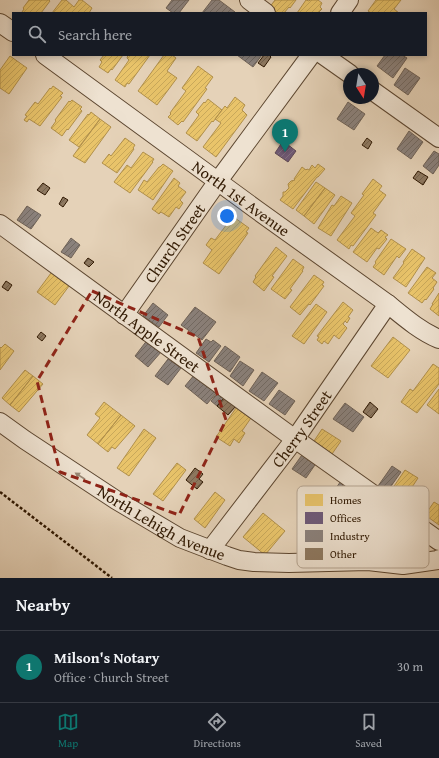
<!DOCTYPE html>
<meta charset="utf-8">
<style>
body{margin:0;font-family:"Gentium Book Plus",serif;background:#20242c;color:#f1f3f6}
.compass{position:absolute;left:343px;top:68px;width:36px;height:36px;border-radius:50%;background:#171b24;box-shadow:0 2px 6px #0003;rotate:168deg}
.you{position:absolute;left:227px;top:216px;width:14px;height:14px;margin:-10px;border:3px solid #fff;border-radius:50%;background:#1a73e8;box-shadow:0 0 0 6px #1a73e833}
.badge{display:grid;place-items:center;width:26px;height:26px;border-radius:50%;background:#0f766e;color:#fff;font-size:13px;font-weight:700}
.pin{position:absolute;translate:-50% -33px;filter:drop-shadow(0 1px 2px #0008)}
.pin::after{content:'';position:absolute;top:21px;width:14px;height:12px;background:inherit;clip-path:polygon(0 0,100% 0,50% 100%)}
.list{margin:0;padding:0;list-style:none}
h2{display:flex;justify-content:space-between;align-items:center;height:52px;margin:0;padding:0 16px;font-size:17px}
h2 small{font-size:13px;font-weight:400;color:#9ea1a6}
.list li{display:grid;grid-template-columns:26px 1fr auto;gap:12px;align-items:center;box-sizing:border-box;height:72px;padding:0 16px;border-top:1px solid #363941}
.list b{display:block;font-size:15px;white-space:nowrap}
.list p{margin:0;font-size:13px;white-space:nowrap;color:#9ea1a6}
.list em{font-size:13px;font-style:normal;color:#9ea1a6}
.icon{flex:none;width:22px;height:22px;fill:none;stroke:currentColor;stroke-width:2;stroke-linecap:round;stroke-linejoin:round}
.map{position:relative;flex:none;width:439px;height:578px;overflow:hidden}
.search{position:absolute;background:#171b24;box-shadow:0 2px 6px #0003;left:12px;right:12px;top:12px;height:44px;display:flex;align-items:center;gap:10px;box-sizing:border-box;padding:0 14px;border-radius:0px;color:#9ea1a6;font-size:15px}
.sheet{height:124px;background:#171b24}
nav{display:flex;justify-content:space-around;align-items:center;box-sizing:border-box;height:56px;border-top:1px solid #363941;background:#171b24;font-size:11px;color:#9ea1a6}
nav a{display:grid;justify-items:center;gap:2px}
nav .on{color:#0f766e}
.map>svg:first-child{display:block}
</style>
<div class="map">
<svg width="439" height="578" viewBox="0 0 439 578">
<defs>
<pattern id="homes-hatch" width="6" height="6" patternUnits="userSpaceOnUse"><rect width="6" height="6" fill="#e9c46a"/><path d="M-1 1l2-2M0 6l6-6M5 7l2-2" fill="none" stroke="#c8a85a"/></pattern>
<pattern id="offices-hatch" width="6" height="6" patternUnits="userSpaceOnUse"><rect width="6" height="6" fill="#6d597a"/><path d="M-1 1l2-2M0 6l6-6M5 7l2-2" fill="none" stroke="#827188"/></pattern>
<pattern id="industry-hatch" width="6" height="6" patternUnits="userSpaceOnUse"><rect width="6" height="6" fill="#8a817c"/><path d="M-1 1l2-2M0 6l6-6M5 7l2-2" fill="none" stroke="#716963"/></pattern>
<pattern id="building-hatch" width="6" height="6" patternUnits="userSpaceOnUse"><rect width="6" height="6" fill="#8e7961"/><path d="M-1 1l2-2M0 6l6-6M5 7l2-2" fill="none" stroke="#74624e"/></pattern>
</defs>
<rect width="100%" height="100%" fill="#e5d2b8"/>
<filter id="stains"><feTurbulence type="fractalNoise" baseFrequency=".005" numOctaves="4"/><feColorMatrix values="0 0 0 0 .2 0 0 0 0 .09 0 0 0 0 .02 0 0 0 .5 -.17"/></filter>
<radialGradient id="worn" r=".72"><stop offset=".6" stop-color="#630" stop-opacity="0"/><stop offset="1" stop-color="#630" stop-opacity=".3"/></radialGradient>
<path fill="url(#homes-hatch)" stroke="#b1904b" d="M29,0h20l1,1 -9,12h-18l-1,-1 2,-3 -1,-1z
M62,0h4l8,7 5,-7h3l10,8 -3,5h-37z
M275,0h21l-6,8 -1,-1 -5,6h-9l-6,-5z
M306,0l3,1 1,-1h8l4,3 -2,4 2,2 -4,4h-21z
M376,0h25l-7,9 5,4h-28l-3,-2z
M104,55h19l-11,15 -1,-1 -3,4 -9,-6 3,-5 -2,-2z
M128,55h22l-21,29 -2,-1 -2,4 -10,-7 14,-20 -2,-2z
M164,55h8l4,3 -9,13 10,7 -20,27 -19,-14z
M10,56l17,12 -18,26 -9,-6v-18z
M198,66l15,11 -8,11 2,1 -24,33 -1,-1 -4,4 -10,-8 3,-3 -1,-1 16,-22 -4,-3z
M53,86l10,7 -3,3 2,1 -22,29 -11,-7 -2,3 -3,-2 3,-4 -2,-1 10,-13 3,2 12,-16 1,1z
M235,97l10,8 -3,5 5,5 -31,42 -13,-10 18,-24 -6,-4 10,-13 2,2z
M208,99l14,11 -9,12 -1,-1 -15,20 -11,-8 13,-18 -3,-3 8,-10 1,1z
M72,100l10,7 -2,2 2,2 -14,19 -1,-1 -5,7 -11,-8 5,-7 -1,-1 14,-19 1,1z
M91,112l9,7 -21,28 -10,-7 19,-26 1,1z
M100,119l11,8 -26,36 -12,-7z
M125,138l10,7 -2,3 1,1 -17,24 -15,-10 7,-9 2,2z
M143,152l11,7 -2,3h1l-23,31 -16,-11 13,-17 4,3z
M163,164l10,7 -3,4 -17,25 -15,-10 6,-10 3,2 12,-15h1z
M318,164l7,5 -7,8h-1l-24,32 -13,-9 3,-4v-4h2l4,-4 -1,-4 3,-3 4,-1 -1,-1 8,-12 4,3 1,-1 2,1 3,-5 3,3z
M174,178l6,5 -2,3 8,6 -6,8 3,3 -4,6 -3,-2 -7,10 -8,-5 -2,2 -7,-5z
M373,179l9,7 -3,4 7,5 -13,18 3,2 -23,31 -2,-1 -2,4 -12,-9 18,-24 -4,-3 13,-18 -2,-1z
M316,182l9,6 -21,28 -8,-6z
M325,188l10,7 -21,29 -10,-8z
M341,196l11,7 -21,33 -13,-8 14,-23 2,1z
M235,218l14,10 -3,4 2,1 -29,41 -16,-11 9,-13 -6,-5 5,-7 4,2 15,-20 2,1z
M371,228l7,5 3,-3 7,5 -3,2 2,2 -8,10 -2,-1 -10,14 -14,-10z
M391,239l15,10 -7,9 -2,-2 -13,19 -11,-8 3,-4 -1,-1z
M276,247l11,9 -15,20 2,1 -10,14 -11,-9 3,-5 -1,-1z
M412,249l13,9 -19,29 -13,-9 11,-15 -1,-1z
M293,259l11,8 -2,4h1l-13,18 2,1 -7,9 -14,-10z
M427,267l9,6 -4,5 5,4 -4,6 1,1 -8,11 -1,-1 -3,4 -14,-10z
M54,269l18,13 -17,23 -18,-13z
M314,275l10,7 -2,3 2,1 -14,19 -1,-1 -9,11 -10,-8z
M439,293v23l-9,-7 3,-5h-1z
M343,302l10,8 -5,7 2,1 -3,5 -2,-2 -2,3 4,4 -8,11 -5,-4 -6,9 -4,-3 -2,3 -5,-4 2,-3 -2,-1z
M316,304l11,8 -23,32 -12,-8z
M393,337l17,13 -22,28 -17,-12z
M5,344l9,7 -14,19v-23l1,1z
M433,364l6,4v16l-22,29 -16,-11 9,-13 3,2z
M25,370l8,6 -23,29 -8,-7z
M33,376l10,8 -24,28 -9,-7z
M439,389v25l-12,-9z
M104,402l17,13 -23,29 -11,-9 13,-17 -5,-4z
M236,408l15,10 -9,13 3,2 -6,10 -5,-4 -4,7 -14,-9z
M121,415l14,11 -20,23 -3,-2 -4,5 -10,-8z
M144,429l12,9 -27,38 -12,-8z
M322,429l19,12 -9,13 -18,-13z
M177,463l9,7 -23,31 -10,-7z
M405,470l13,8 -17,26 -13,-9z
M215,492l10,8 -20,28 -11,-9z
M434,502l5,3v20l-14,-10z
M263,513l22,18 -20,24 -22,-18z"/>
<path fill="url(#offices-hatch)" stroke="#5a4656" d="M283,141l13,10 -8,11 -13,-9z"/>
<path fill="url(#industry-hatch)" stroke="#6f6257" d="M172,0h17l-10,13h-6l-7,-5z
M212,0h7l16,12 -1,1h-32z
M237,55h25l-9,12z
M385,55h17l5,3 -14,20 -16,-12z
M405,68l15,10 -12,17 -14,-10z
M348,102l17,12 -11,16 -17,-11z
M409,131l14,11 -12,17 -14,-10z
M434,151l5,3v11l-6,9 -10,-8z
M27,206l14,9 -10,14 -14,-9z
M71,238l9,7 -9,13 -10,-6z
M153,303l15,12 -9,12 -16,-11z
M195,307l21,15 -14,18 -21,-15z
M148,339l14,12 -14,16 -13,-11z
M206,339l5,3 2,-2 8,6 -12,16 -13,-9z
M225,346l15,11 -10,15 -16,-11z
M168,359l13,9 -13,17 -13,-9z
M240,361l14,9 -11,16 -13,-10z
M262,372l16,11 -14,18 -15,-10z
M195,374l22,18 -10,12 -22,-18z
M279,390l16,11 -10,14 -16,-11z
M218,392l7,5 -8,9 -6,-5z
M345,403l19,14 -11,15 -20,-13z
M304,452l13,10 -11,16 -14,-9z
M392,466l9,6 -14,20 -9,-6z
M341,481l10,8 -8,10 -10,-7z"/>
<path fill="url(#building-hatch)" stroke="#2f1802" d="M264,55h5l2,2 -7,10 -6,-4z
M367,138l5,4 -4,7 -6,-4z
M418,171l10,6 -5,8 -10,-7z
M43,183l7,5 -5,7 -8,-5z
M63,197l5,3 -5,7 -4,-3z
M88,258l6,4 -5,5 -5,-4z
M6,281l6,4 -4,6 -6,-4z
M41,332l5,4 -4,5 -5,-4z
M225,397l11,9 -8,9 -11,-9z
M370,402l8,7 -7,9 -8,-6z
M195,468l8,6 -4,5 4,3 -6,7 -11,-9z"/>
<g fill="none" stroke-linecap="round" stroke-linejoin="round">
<g stroke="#5c4630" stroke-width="20">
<g id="minor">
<path d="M249,0l17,13"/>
<path d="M340,13l9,-13"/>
<path d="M0,23l13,9"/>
<path id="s1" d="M45,55l212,155 131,94c16,13 32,27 51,35"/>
<path d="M323,55l27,19"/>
<path d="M373,91l66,47"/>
<path id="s2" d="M0,224l295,215 144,102"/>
<path id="s3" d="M124,315l94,-134 93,-126"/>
<path id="s4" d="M0,422l25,18 91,60 64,38 47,18 12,4 15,2 35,1 79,-2 35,4 35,-5 1,-1"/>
<path id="s5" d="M210,550l85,-111 93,-135"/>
</g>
</g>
<path stroke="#2f1802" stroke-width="2.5" stroke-dasharray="3 2" stroke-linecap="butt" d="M0,492l112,86"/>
<use href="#minor" stroke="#eee2d1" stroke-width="18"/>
</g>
<defs><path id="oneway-solid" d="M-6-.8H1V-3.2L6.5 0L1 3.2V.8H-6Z"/></defs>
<use fill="#988774" href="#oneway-solid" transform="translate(80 476) rotate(-147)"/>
<path fill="none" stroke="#8f2418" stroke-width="3" stroke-dasharray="8 5" stroke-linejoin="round" d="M92,291l106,46 28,83 -47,95 -119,-43 -23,-91z"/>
<g text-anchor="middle" stroke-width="4" stroke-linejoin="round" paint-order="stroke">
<g font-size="16" fill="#2f1802" stroke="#eee2d1">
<text dy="6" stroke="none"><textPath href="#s1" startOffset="243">North 1st Avenue</textPath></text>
<text dy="6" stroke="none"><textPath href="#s3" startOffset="88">Church Street</textPath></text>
<text dy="6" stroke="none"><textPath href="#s2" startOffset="182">North Apple Street</textPath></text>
<text dy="6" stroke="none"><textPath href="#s5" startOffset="152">Cherry Street</textPath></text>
<text dy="6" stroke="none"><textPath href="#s4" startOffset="191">North Lehigh Avenue</textPath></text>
</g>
</g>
<rect x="297" y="486" width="132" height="82" rx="6" fill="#eee2d1" stroke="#b5a593" stroke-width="1"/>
<rect x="305" y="494" width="18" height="12" fill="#e9c46a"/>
<rect x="305" y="512" width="18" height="12" fill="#6d597a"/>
<rect x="305" y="530" width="18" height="12" fill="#8a817c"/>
<rect x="305" y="548" width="18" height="12" fill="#8e7961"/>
<g font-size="11" fill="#2f1802">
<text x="330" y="504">Homes</text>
<text x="330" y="522">Offices</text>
<text x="330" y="540">Industry</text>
<text x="330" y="558">Other</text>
</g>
<rect width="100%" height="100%" filter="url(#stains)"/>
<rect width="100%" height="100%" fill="url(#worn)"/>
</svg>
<svg class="compass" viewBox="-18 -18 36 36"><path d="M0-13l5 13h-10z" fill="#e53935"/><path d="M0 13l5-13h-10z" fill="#9ea1a6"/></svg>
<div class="you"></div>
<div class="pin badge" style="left:285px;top:152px">1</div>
<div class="search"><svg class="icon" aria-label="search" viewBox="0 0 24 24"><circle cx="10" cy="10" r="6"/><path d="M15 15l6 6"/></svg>Search here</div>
</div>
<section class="sheet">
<h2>Nearby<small></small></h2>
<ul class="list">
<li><span class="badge">1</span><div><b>Milson's Notary</b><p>Office · Church Street</p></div><em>30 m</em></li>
</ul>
</section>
<nav>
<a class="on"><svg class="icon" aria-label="map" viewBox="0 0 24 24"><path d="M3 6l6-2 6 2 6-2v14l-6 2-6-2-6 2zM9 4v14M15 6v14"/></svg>Map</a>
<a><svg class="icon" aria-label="directions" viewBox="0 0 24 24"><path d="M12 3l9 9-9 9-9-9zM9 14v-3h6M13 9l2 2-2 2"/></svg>Directions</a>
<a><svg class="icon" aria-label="saved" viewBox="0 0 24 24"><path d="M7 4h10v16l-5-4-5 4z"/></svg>Saved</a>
</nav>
